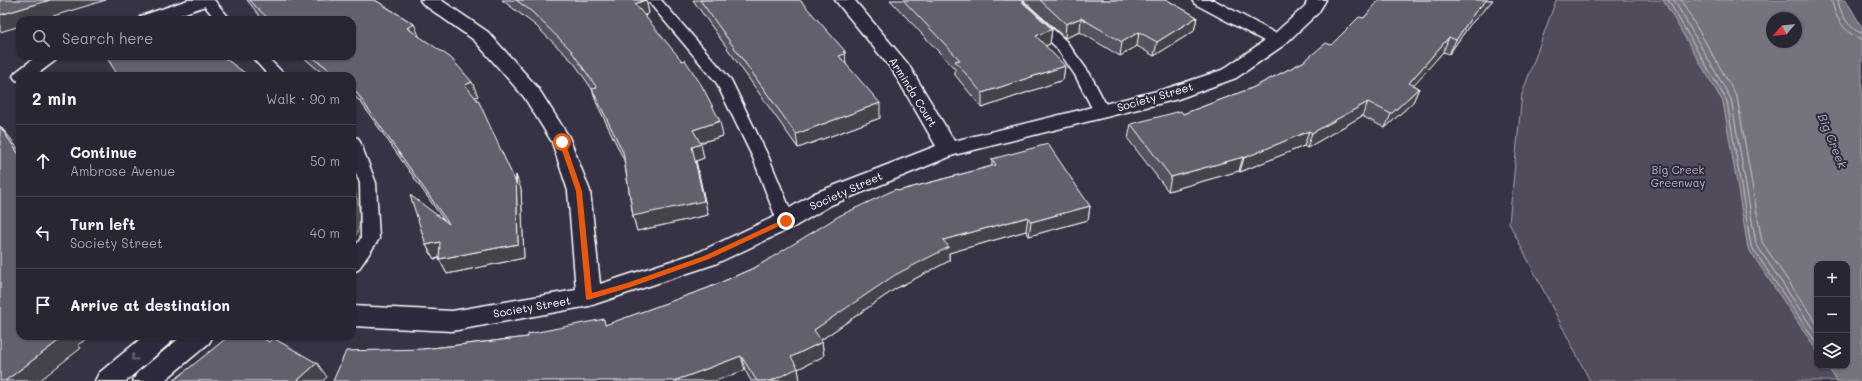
<!DOCTYPE html>
<meta charset="utf-8">
<style>
body{margin:0;font-family:Mali,sans-serif;background:#353240;color:#f1f3f6}
.controls{position:absolute;right:12px;bottom:12px;display:grid;overflow:hidden;border-radius:8px;box-shadow:0 1px 3px #0004}
.controls button{width:36px;height:36px;display:grid;place-items:center;padding:0;border:0;border-bottom:1px solid #45434f;background:#292634;color:#f1f3f6;font:20px sans-serif}
.compass{position:absolute;left:1766px;top:12px;width:36px;height:36px;border-radius:50%;background:#292634;box-shadow:0 1px 3px #0004;rotate:242deg}
.stop{position:absolute;width:12px;height:12px;margin:-9px;border:3px solid #ea580c;border-radius:50%;background:#fff}
.stop.end{background:#ea580c;border-color:#fff;box-shadow:0 1px 4px #0008}
.list{margin:0;padding:0;list-style:none}
h2{display:flex;justify-content:space-between;align-items:center;height:52px;margin:0;padding:0 16px;font-size:17px}
h2 small{font-size:13px;font-weight:400;color:#a5a5ac}
.list li{display:grid;grid-template-columns:26px 1fr auto;gap:12px;align-items:center;box-sizing:border-box;height:72px;padding:0 16px;border-top:1px solid #45434f}
.list b{display:block;font-size:15px;white-space:nowrap}
.list p{margin:0;font-size:13px;white-space:nowrap;color:#a5a5ac}
.list em{font-size:13px;font-style:normal;color:#a5a5ac}
.icon{flex:none;width:22px;height:22px;fill:none;stroke:currentColor;stroke-width:2;stroke-linecap:round;stroke-linejoin:round}
.map{position:relative;flex:none;width:1862px;height:381px;overflow:hidden}
.search{position:absolute;background:#292634;box-shadow:0 1px 3px #0004;left:16px;top:16px;width:340px;height:44px;display:flex;align-items:center;gap:10px;box-sizing:border-box;padding:0 14px;border-radius:12px;color:#a5a5ac;font-size:15px}
.panel{position:absolute;background:#292634;box-shadow:0 1px 3px #0004;left:16px;top:72px;width:340px;height:268px;border-radius:12px}
.map>svg:first-child{display:block}
</style>
<div class="map">
<svg width="1862" height="381" viewBox="0 0 1862 381">
<rect width="100%" height="100%" fill="#373345"/>
<filter id="ink" filterUnits="userSpaceOnUse"><feTurbulence type="fractalNoise" baseFrequency=".025" numOctaves="2"/><feDisplacementMap in="SourceGraphic" scale="8" xChannelSelector="R" yChannelSelector="G"/><feConvolveMatrix kernelMatrix="1 2 1 2 8 2 1 2 1" color-interpolation-filters="sRGB"/></filter>
<g filter="url(#ink)">
<path fill="#514c5c" stroke="#a8a6ae" fill-rule="evenodd" d="M1556,0h189l27,42 90,95v244h-272l-81,-158 13,-129zM1817,264h30v102h-30z
M352,182c5,17 15,43 0,58z"/>
<path fill="#76737f" stroke="#adabb2" fill-rule="evenodd" d="M1663,0h183l16,27v354h-25l-10,-15h20v-102h-30v87l-69,-103 -25,-146zM1772,18h24v24h-24z"/>
<g fill="none" stroke-linecap="round" stroke-linejoin="round">
<path stroke="#c8c7cc" stroke-width="1" d="M1668,0l59,101 24,145 66,98
M1674,0l57,99 25,145 61,91
M1681,0l56,97 25,145 55,82
M1832,0c2,16 13,35 30,39
M1838,0c2,13 11,30 24,33"/>
<g stroke="#fff" stroke-width="3">
<path id="lane" d="M200,0h14l17,20h-15z
M647,0h14l70,80 38,78 26,63 -3,5 -6,1 -6,-1 -3,-5 -24,-63 -37,-76z
M1006,0h15l45,41 24,33 20,38 -2,4 -6,1 -6,-1 -21,-41 -19,-28z
M251,56h15l20,20h-17z
M352,137l6,1 2,4 16,41 3,56 -21,31 -6,2v-21l9,-13 -1,-55 -8,-20z"/>
</g>
<g stroke="#fff" stroke-width="3">
<path id="street" d="M188,0h26l-3,4 -46,16h-27l3,-4z
M420,0h21l47,32 50,56 31,49 21,54 10,93 99,-32 79,-37 37,-22 121,-47 -43,-75 -58,-71h19l2,2 52,62 46,77 211,-52 57,-19 42,-29 -69,-37 -3,-4h22l61,33 30,-27 3,-6h18l-8,13 -34,32 -48,33 -58,21 -224,56 -123,50 -37,22 -79,37 -126,42 -137,25 -100,-5v-20l100,5 124,-21 -8,-99 -16,-49 -28,-45 -50,-57 -51,-36z
M37,56h22l-3,4 -21,16h-15v5l-4,-1 -3,-4 3,-4z
M144,336h30l-4,7 -44,38h-31l4,-8z
M182,336h31l-4,7 -45,38h-31l4,-8z"/>
</g>
<use href="#lane" fill="#2f2a3d" fill-rule="evenodd"/>
<use href="#street" fill="#2f2a3d" fill-rule="evenodd"/>
</g>
<path fill="#55525e" stroke="#fff" d="M247,0h128l39,24 4,12 60,60 -3,1 41,86 5,6 3,69 -77,16 -8,-15v-1l-5,1 -8,-14 17,-26 -83,-118 -8,-6v-19h-26l-10,-8 -14,-12h50v-36h-89z
M502,0h144l3,13 -4,3 78,120 -23,7 4,15 -8,3 12,54 -71,16 -4,-15 -9,-56 -27,-56 -5,-15 -18,-26 -39,-38z
M693,0h107l46,64 34,54 -82,30z
M890,0h130l32,29 -2,15 -5,2 20,20 -2,14 -81,28 -27,-33v-6z
M1023,0h144l30,17 -3,14 -40,25 -17,-10 -17,10 -40,-24 -15,6z
M1379,0h114l-24,26 -20,28 -6,-2 -30,33 6,3 -6,14 -28,26 -23,-12 -55,32 -3,-2 -64,26 -1,-1 -71,20 -40,-52 3,-15 52,-10 69,-26 51,-26 28,-17 33,-27z
M992,159l98,47 -2,14 -59,16 -3,-5 -77,22v8l-54,28 -74,51 1,2 2,14 -26,13 2,12h-49l-6,-11 -322,-21 105,-12 78,-12 102,-37 48,-21 142,-76 94,-25z"/>
<path fill="#45424c" stroke="#fff" d="M50,0h56l-66,20h-20v6l-20,6v-17z
M645,0h1l3,13 -10,5 -4,-14z
M1487,0h6l-24,26 -20,28 7,-14 19,-28z
M1197,17l-3,14 -40,25 3,-14z
M1081,18l-1,14 -15,6 1,-14z
M414,24l6,14 -13,-10z
M1052,29l-2,15 -16,6 2,-14z
M1139,32l-2,14 -17,10 2,-14z
M1449,37l-6,15 -40,45 6,-14z
M845,51l1,14 -7,-9 4,-4z
M1065,66l-2,14 -81,28v-15z
M472,82l6,14 -7,3 -6,-14z
M1419,88l-6,14 -28,26 6,-14z
M1368,102l-6,14 -55,32 5,-15z
M880,103v15l-82,30 -2,-14z
M720,121l3,15 -27,8 -3,-14z
M0,126l11,13 9,13v4z
M1309,131l-5,15 -64,26 4,-14z
M701,144l3,14 -8,3 12,54 -71,16 -4,-15 59,-69z
M1243,157l-4,14 -71,20 3,-14z
M516,175l5,14 3,69 -77,16 -8,-15 79,-15z
M1090,206l-2,14 -59,16 2,-14z
M1028,217l-2,14 -77,22v8l-54,28 -80,55 -1,-14 129,-90z
M440,242l7,14 -13,3 -8,-14z
M65,336h28l-15,9 3,3 -42,33h-34z
M822,342l2,14 -26,13 2,12h-29l20,-24z
M741,356l4,14 -30,11h-41z
M317,363l10,14 -4,4h-26z"/>
<path fill="#635f6d" stroke="#fff" d="M0,0h50l-50,15z
M250,0h125l39,24 -7,4 44,30 21,24 -7,3 14,17 37,81v-8l2,69 -79,15 1,-17 -14,3 -16,-50 39,29 -97,-138v-10h-14l-27,-20h41v-36h-82l-15,-14z
M516,0h129l-10,4 47,57 3,-1 17,26 18,35 -27,9 8,14 -9,3 12,54 -71,15 -10,-64 -31,-63 5,-1 -27,-39 -39,-38z
M700,0h100l45,51 -2,1 2,2 -6,2 41,47 -84,31z
M903,0h117l32,29 -16,7 29,30 -83,27 -27,-32 5,-1z
M1040,0h127l30,17 -40,25 -18,-10 -17,10 -41,-24 -15,6z
M1379,0h108l-12,12 -19,28 -7,-3 -40,46 10,5 -28,26 -23,-12 -56,31 -3,-2 -65,27 -1,-1 -72,20 -40,-53 50,-13 2,3 69,-26 51,-26 23,-19 5,2 28,-28 5,1z
M184,17l4,3h-11z
M106,56h116l27,20h-131z
M0,126l20,30v180h45l-60,45h-5z
M1048,144l42,62 -59,16 -3,-5 -85,23 6,7 -54,28 -81,55 8,12 -31,15 7,11 -27,13h-14l-16,-25 -67,25h-341l13,-30 77,-2 105,-12v-3l76,-15 1,6 103,-37 48,-21 83,-51 57,-27 2,2 98,-26 -4,-6z
M229,336h30l10,6 4,-4 44,25 -20,18h-124z"/>
<defs><path id="oneway-chevron" d="M-2-3.5L2.5 0L-2 3.5" fill="none" stroke-width="1.6" stroke-linecap="round" stroke-linejoin="round"/></defs>
<use stroke="#6d6a77" href="#oneway-chevron" transform="translate(134 358) rotate(140)"/>
</g>
<path fill="#ea580c" d="M559,140l6,2 17,49 10,102 35,-10 77,-27 80,-37h5l1,2 -81,38 -78,28 -43,13 -2,-1 -10,-108 -17,-49z"/>
<g text-anchor="middle" stroke-width="4" stroke-linejoin="round" paint-order="stroke">
<g font-size="11" fill="#fff" stroke="#2f2a3d">
<text transform="translate(913 92) rotate(58)" y="4">Arminda Court</text>
<text transform="translate(1155 97) rotate(-16)" y="4">Society Street</text>
<text transform="translate(846 191) rotate(-24)" y="4">Society Street</text>
<text transform="translate(532 307) rotate(-10)" y="4">Society Street</text>
</g>
<g font-size="11" fill="#b9b7be" stroke="#2f2a3d">
<text x="1678" y="174">Big Creek<tspan x="1678" dy="13">Greenway</tspan></text>
</g>
<g font-size="12" font-style="italic" fill="#b4b2b9" stroke="#2f2a3d">
<text transform="translate(1832 141) rotate(68)" y="4">Big Creek</text>
</g>
</g>
</svg>
<div class="controls">
<button>+</button>
<button>−</button>
<button><svg class="icon" aria-label="layers" viewBox="0 0 24 24"><path d="M12 4l9 5-9 5-9-5zM3 14l9 5 9-5"/></svg></button>
</div>
<svg class="compass" viewBox="-18 -18 36 36"><path d="M0-13l5 13h-10z" fill="#e53935"/><path d="M0 13l5-13h-10z" fill="#a5a5ac"/></svg>
<div class="stop" style="left:562px;top:142px"></div>
<div class="stop end" style="left:786px;top:221px"></div>
<div class="search"><svg class="icon" aria-label="search" viewBox="0 0 24 24"><circle cx="10" cy="10" r="6"/><path d="M15 15l6 6"/></svg>Search here</div>
<section class="panel">
<h2>2 min<small>Walk · 90 m</small></h2>
<ul class="list">
<li><svg class="icon" aria-label="ahead" viewBox="0 0 24 24"><path d="M12 20V5M6 11l6-6 6 6"/></svg><div><b>Continue</b><p>Ambrose Avenue</p></div><em>50 m</em></li>
<li><svg class="icon" aria-label="left" viewBox="0 0 24 24"><path d="M17 20v-9H6M10 6l-5 5 5 5"/></svg><div><b>Turn left</b><p>Society Street</p></div><em>40 m</em></li>
<li><svg class="icon" aria-label="arrive" viewBox="0 0 24 24"><path d="M6 21V4h12l-3 4 3 4H6"/></svg><div><b>Arrive at destination</b></div></li>
</ul>
</section>
</div>
